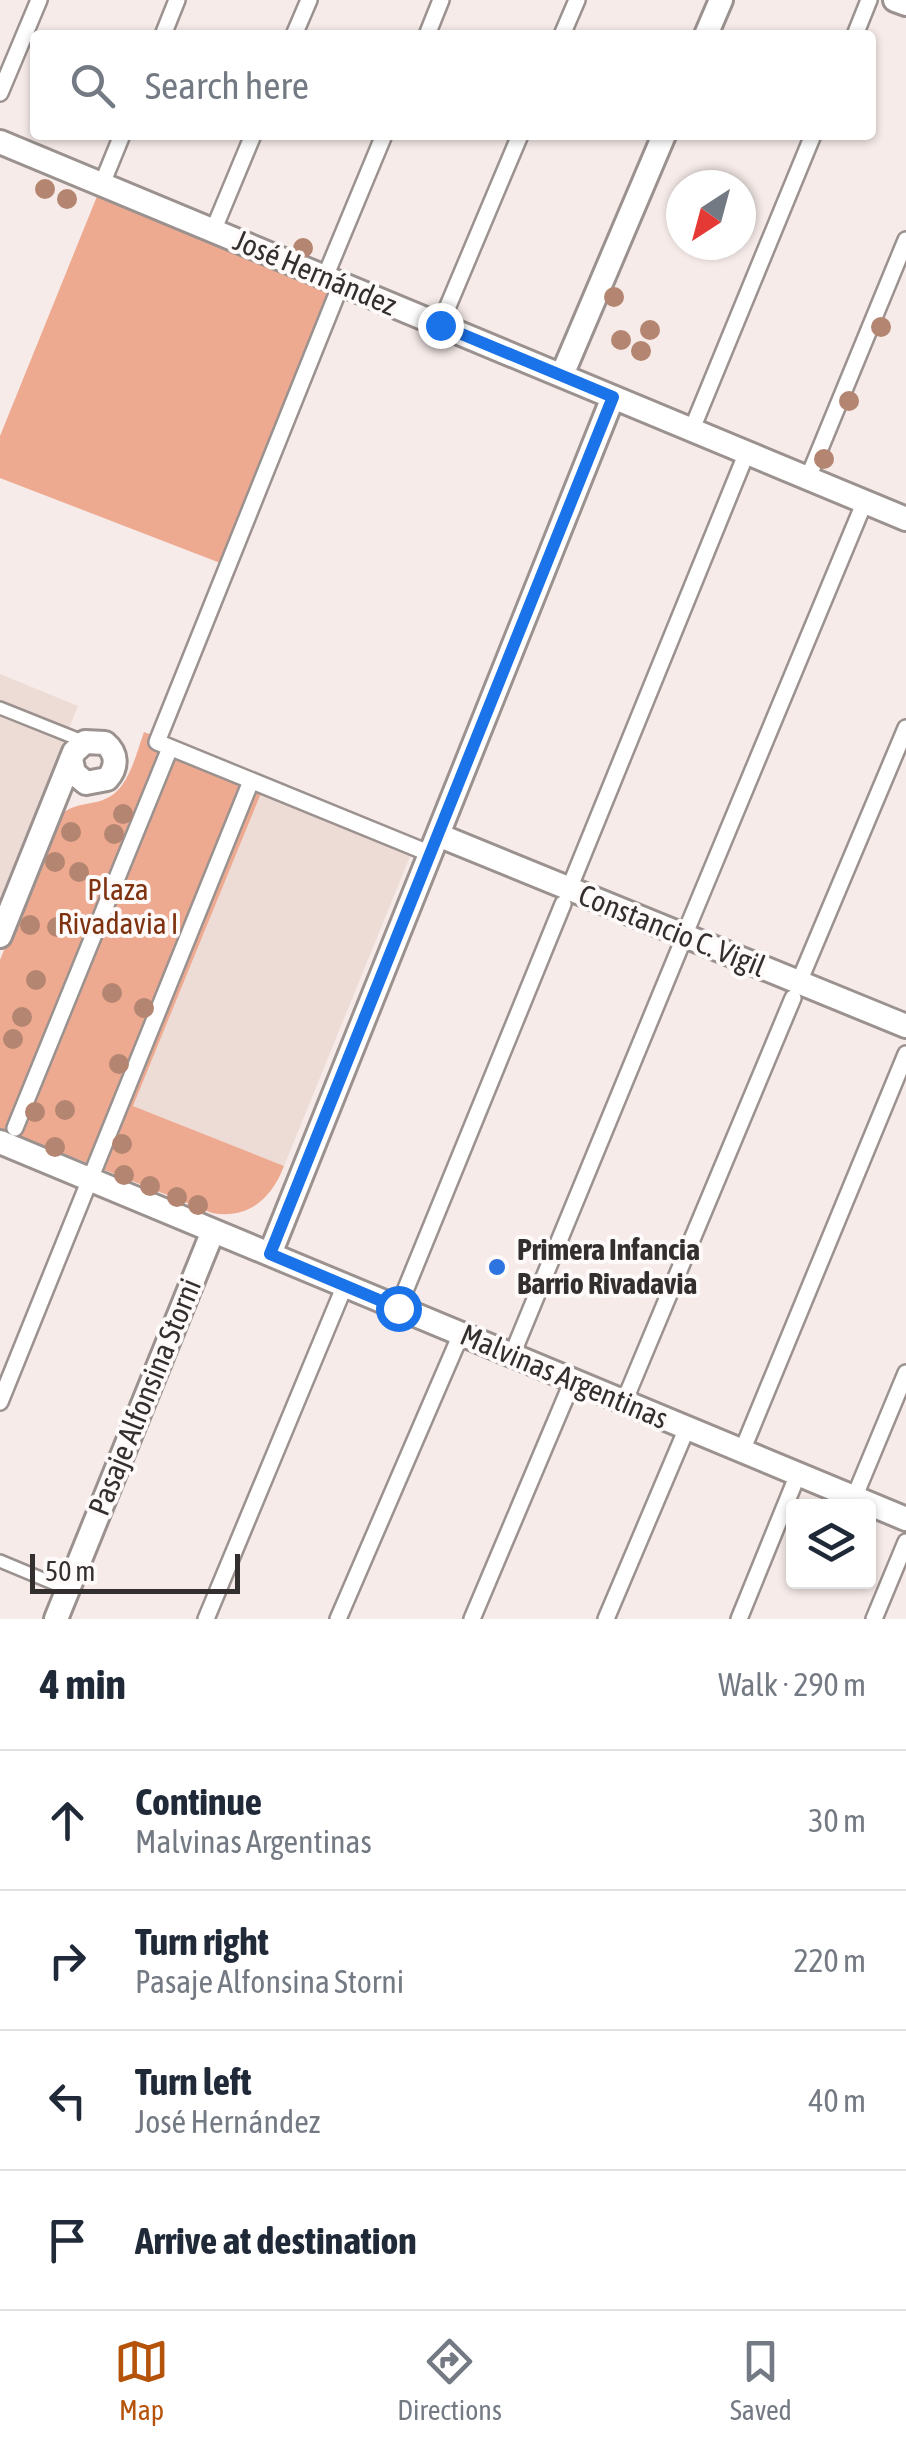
<!DOCTYPE html>
<meta charset="utf-8">
<style>
body{margin:0;font-family:"Asap Condensed",sans-serif;background:#f6f6f7;color:#1f2937}
.controls{position:absolute;right:30px;bottom:30px;display:grid;overflow:hidden;border-radius:10px;box-shadow:0 2px 8px #0004}
.controls button{width:90px;height:90px;display:grid;place-items:center;padding:0;border:0;border-bottom:2px solid #e0e1e3;background:#fff;color:#1f2937;font:50px sans-serif}
.compass{position:absolute;left:666px;top:170px;width:90px;height:90px;border-radius:50%;background:#fff;box-shadow:0 2px 8px #0004;rotate:216deg}
.scale{position:absolute;left:30px;bottom:25px;width:210px;box-sizing:border-box;padding-left:10px;border:5px solid #332f2e;border-top:0;font-size:28px;line-height:35px;white-space:nowrap;color:#332f2e;-webkit-text-stroke:8px #fefaf9;paint-order:stroke}
.stop{position:absolute;width:30px;height:30px;margin:-22px;border:8px solid #1a73e8;border-radius:50%;background:#fff}
.stop.end{background:#1a73e8;border-color:#fff;box-shadow:0 2px 10px #0008}
.list{margin:0;padding:0;list-style:none}
h2{display:flex;justify-content:space-between;align-items:center;height:130px;margin:0;padding:0 40px;font-size:42px}
h2 small{font-size:32px;font-weight:400;color:#747a83}
.list li{display:grid;grid-template-columns:65px 1fr auto;gap:30px;align-items:center;box-sizing:border-box;height:140px;padding:0 40px;border-top:2px solid #e0e1e3}
.list b{display:block;font-size:38px;white-space:nowrap}
.list p{margin:0;font-size:32px;white-space:nowrap;color:#747a83}
.list em{font-size:32px;font-style:normal;color:#747a83}
.icon{flex:none;width:55px;height:55px;fill:none;stroke:currentColor;stroke-width:2;stroke-linecap:round;stroke-linejoin:round}
.map{position:relative;flex:none;width:906px;height:1619px;overflow:hidden}
.search{position:absolute;background:#fff;box-shadow:0 2px 8px #0004;left:30px;right:30px;top:30px;height:110px;display:flex;align-items:center;gap:25px;box-sizing:border-box;padding:0 35px;border-radius:10px;color:#747a83;font-size:38px}
.sheet{height:690px;background:#fff}
nav{display:flex;justify-content:space-around;align-items:center;box-sizing:border-box;height:140px;border-top:2px solid #e0e1e3;background:#fff;font-size:28px;color:#747a83}
nav a{display:grid;justify-items:center;gap:5px}
nav .on{color:#b45309}
.map>svg:first-child{display:block}
</style>
<div class="map">
<svg width="906" height="1619" viewBox="0 0 906 1619">
<rect width="100%" height="100%" fill="#f6ebe8"/>
<path fill="#eddcd5" d="M0,674l78,32 -78,192z
M261,792l150,62 -127,312 -151,-60z"/>
<path fill="#eeaa91" d="M102,184l239,100 -113,282 -228,-88v-42z
M144,732l122,49 -133,325 151,60c-12,32 -36,54 -72,47l-212,-85v-168l56,-140c17,-22 40,-11 59,-27 16,-14 22,-42 29,-61z"/>
<g fill="none" stroke-linecap="round" stroke-linejoin="round">
<g stroke="#9b928f" stroke-width="16">
<path id="service" d="M0,708l85,34
M0,1561l67,28"/>
</g>
<g stroke="#9b928f" stroke-width="20">
<path id="pedestrian" d="M163,35l14,-35
M294,35l15,-35
M427,35l14,-35
M562,35l15,-35
M855,35l14,-35
M0,93l39,-93
M102,184l20,-49
M213,231l40,-96
M325,277l59,-142
M341,284l-184,458 274,112
M440,325l80,-190
M692,429l121,-294
M808,478l98,-238
M569,889l178,-437
M684,936l181,-435
M799,982l107,-254
M15,1128l155,-380
M398,1308l165,-404
M512,1355l167,-405
M0,1402l251,-621
M624,1402l169,-404
M742,1451l164,-397
M854,1498l52,-125
M206,1619l139,-334
M338,1619l123,-285
M472,1619l101,-239
M606,1619l81,-191
M739,1619l59,-145
M874,1619l32,-77"/>
</g>
<g stroke="#9b928f" stroke-width="28">
<path id="minor" d="M895,0l11,4
M706,35l15,-35
M0,142l906,377
M562,375l102,-240
M438,835l468,191
M0,936l74,-184 11,-10 20,1c12,10 13,24 2,36l-21,4 -12,-10 -3,-14
M0,1142l906,377
M270,1254l343,-857
M56,1619l157,-388"/>
</g>
<use href="#service" stroke="#fff" stroke-width="11"/>
<use href="#pedestrian" stroke="#fff" stroke-width="15"/>
<use href="#minor" stroke="#fff" stroke-width="22"/>
</g>
<g fill="#b48571">
<circle cx="45" cy="189" r="10"/>
<circle cx="67" cy="199" r="10"/>
<circle cx="303" cy="248" r="10"/>
<circle cx="614" cy="297" r="10"/>
<circle cx="881" cy="327" r="10"/>
<circle cx="650" cy="330" r="10"/>
<circle cx="621" cy="340" r="10"/>
<circle cx="641" cy="351" r="10"/>
<circle cx="849" cy="401" r="10"/>
<circle cx="824" cy="459" r="10"/>
<circle cx="123" cy="814" r="10"/>
<circle cx="71" cy="832" r="10"/>
<circle cx="114" cy="834" r="10"/>
<circle cx="55" cy="862" r="10"/>
<circle cx="79" cy="872" r="10"/>
<circle cx="30" cy="925" r="10"/>
<circle cx="57" cy="927" r="10"/>
<circle cx="36" cy="980" r="10"/>
<circle cx="112" cy="993" r="10"/>
<circle cx="144" cy="1008" r="10"/>
<circle cx="22" cy="1017" r="10"/>
<circle cx="13" cy="1039" r="10"/>
<circle cx="119" cy="1064" r="10"/>
<circle cx="65" cy="1110" r="10"/>
<circle cx="35" cy="1112" r="10"/>
<circle cx="122" cy="1144" r="10"/>
<circle cx="55" cy="1147" r="10"/>
<circle cx="124" cy="1175" r="10"/>
<circle cx="150" cy="1186" r="10"/>
<circle cx="177" cy="1197" r="10"/>
<circle cx="198" cy="1205" r="10"/>
</g>
<g fill="none" stroke-linecap="round" stroke-linejoin="round">
<path stroke="#1a73e8" stroke-width="12" d="M398,1308l-128,-54 343,-857 -173,-72"/>
</g>
<circle fill="#2e74e1" stroke="#fefaf9" stroke-width="4" cx="497" cy="1267" r="10"/>
<g text-anchor="middle" stroke-width="8" stroke-linejoin="round" paint-order="stroke">
<g font-size="30" fill="#332f2e" stroke="#fefaf9">
<text transform="translate(315 273) rotate(23)" y="10">José Hernández</text>
<text transform="translate(672 931) rotate(22)" y="10">Constancio C. Vigil</text>
<text transform="translate(564 1377) rotate(23)" y="10">Malvinas Argentinas</text>
<text transform="translate(145 1397) rotate(-68)" y="10">Pasaje Alfonsina Storni</text>
</g>
<g font-size="30" fill="#7e3210" stroke="#fefaf9">
<text x="118" y="900">Plaza<tspan x="118" dy="34">Rivadavia I</tspan></text>
</g>
<g font-size="30" font-weight="bold" fill="#332f2e" stroke="#fefaf9" text-anchor="start">
<text x="517" y="1260">Primera Infancia<tspan x="517" dy="34">Barrio Rivadavia</tspan></text>
</g>
</g>
</svg>
<div class="controls">
<button><svg class="icon" aria-label="layers" viewBox="0 0 24 24"><path d="M12 4l9 5-9 5-9-5zM3 14l9 5 9-5"/></svg></button>
</div>
<svg class="compass" viewBox="-18 -18 36 36"><path d="M0-13l5 13h-10z" fill="#e53935"/><path d="M0 13l5-13h-10z" fill="#747a83"/></svg>
<div class="scale">50 m</div>
<div class="stop" style="left:398px;top:1308px"></div>
<div class="stop end" style="left:440px;top:325px"></div>
<div class="search"><svg class="icon" aria-label="search" viewBox="0 0 24 24"><circle cx="10" cy="10" r="6"/><path d="M15 15l6 6"/></svg>Search here</div>
</div>
<section class="sheet">
<h2>4 min<small>Walk · 290 m</small></h2>
<ul class="list">
<li><svg class="icon" aria-label="ahead" viewBox="0 0 24 24"><path d="M12 20V5M6 11l6-6 6 6"/></svg><div><b>Continue</b><p>Malvinas Argentinas</p></div><em>30 m</em></li>
<li><svg class="icon" aria-label="right" viewBox="0 0 24 24"><path d="M7 20v-9h11M14 6l5 5-5 5"/></svg><div><b>Turn right</b><p>Pasaje Alfonsina Storni</p></div><em>220 m</em></li>
<li><svg class="icon" aria-label="left" viewBox="0 0 24 24"><path d="M17 20v-9H6M10 6l-5 5 5 5"/></svg><div><b>Turn left</b><p>José Hernández</p></div><em>40 m</em></li>
<li><svg class="icon" aria-label="arrive" viewBox="0 0 24 24"><path d="M6 21V4h12l-3 4 3 4H6"/></svg><div><b>Arrive at destination</b></div></li>
</ul>
</section>
<nav>
<a class="on"><svg class="icon" aria-label="map" viewBox="0 0 24 24"><path d="M3 6l6-2 6 2 6-2v14l-6 2-6-2-6 2zM9 4v14M15 6v14"/></svg>Map</a>
<a><svg class="icon" aria-label="directions" viewBox="0 0 24 24"><path d="M12 3l9 9-9 9-9-9zM9 14v-3h6M13 9l2 2-2 2"/></svg>Directions</a>
<a><svg class="icon" aria-label="saved" viewBox="0 0 24 24"><path d="M7 4h10v16l-5-4-5 4z"/></svg>Saved</a>
</nav>
